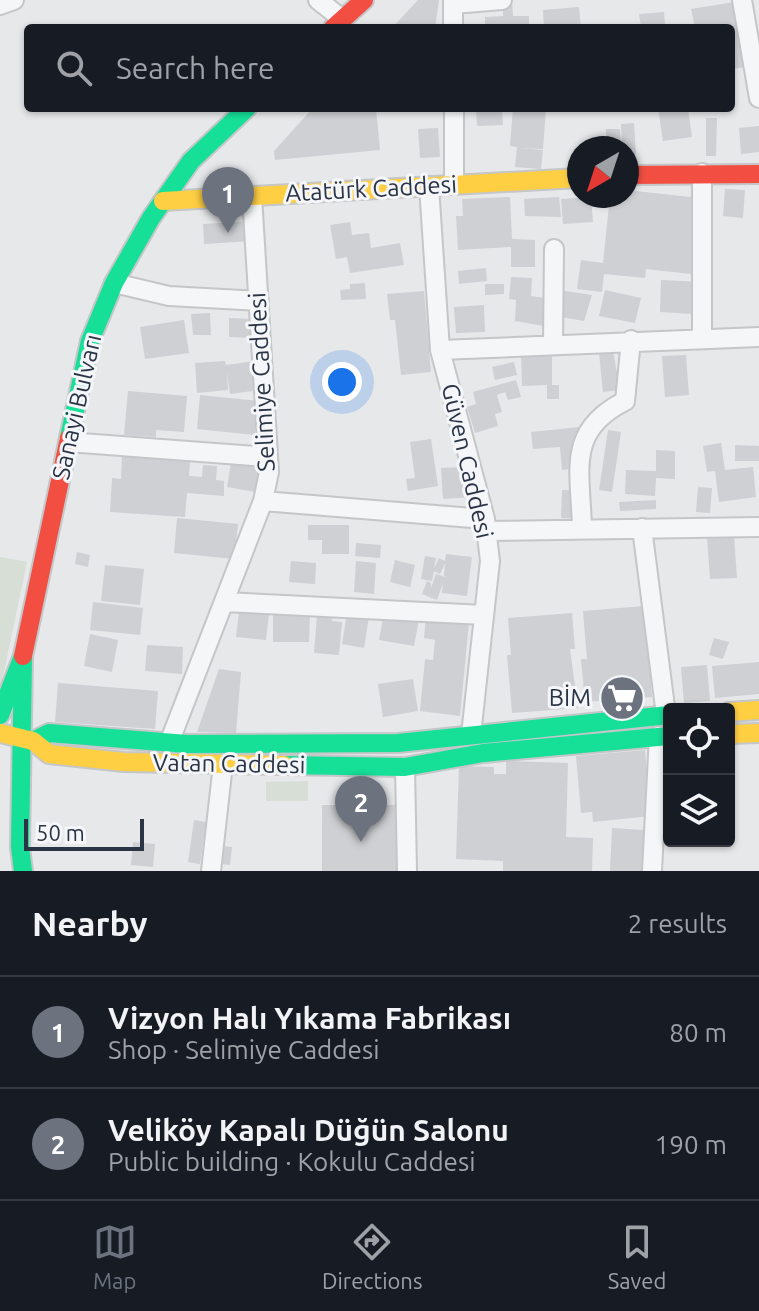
<!DOCTYPE html>
<meta charset="utf-8">
<style>
body{margin:0;font-family:Ubuntu,sans-serif;background:#242831;color:#f1f3f6}
.controls{position:absolute;right:24px;bottom:24px;display:grid;overflow:hidden;border-radius:8px;box-shadow:0 2px 6px #0004}
.controls button{width:72px;height:72px;display:grid;place-items:center;padding:0;border:0;border-bottom:2px solid #363941;background:#171b24;color:#f1f3f6;font:40px sans-serif}
.compass{position:absolute;left:567px;top:136px;width:72px;height:72px;border-radius:50%;background:#171b24;box-shadow:0 2px 6px #0004;rotate:219deg}
.scale{position:absolute;left:24px;bottom:20px;width:120px;box-sizing:border-box;padding-left:8px;border:4px solid #2b3445;border-top:0;font-size:22px;line-height:28px;white-space:nowrap;color:#2b3445;-webkit-text-stroke:6px #f4f6f9;paint-order:stroke}
.you{position:absolute;left:342px;top:382px;width:28px;height:28px;margin:-20px;border:6px solid #fff;border-radius:50%;background:#1a73e8;box-shadow:0 0 0 12px #1a73e833}
.badge{display:grid;place-items:center;width:52px;height:52px;border-radius:50%;background:#6c737f;color:#fff;font-size:26px;font-weight:700}
.pin{position:absolute;translate:-50% -66px;filter:drop-shadow(0 2px 4px #0008)}
.pin::after{content:'';position:absolute;top:42px;width:28px;height:24px;background:inherit;clip-path:polygon(0 0,100% 0,50% 100%)}
.list{margin:0;padding:0;list-style:none}
h2{display:flex;justify-content:space-between;align-items:center;height:104px;margin:0;padding:0 32px;font-size:34px}
h2 small{font-size:26px;font-weight:400;color:#9ea1a6}
.list li{display:grid;grid-template-columns:52px 1fr auto;gap:24px;align-items:center;box-sizing:border-box;height:112px;padding:0 32px;border-top:2px solid #363941}
.list b{display:block;font-size:30px;white-space:nowrap}
.list p{margin:0;font-size:26px;white-space:nowrap;color:#9ea1a6}
.list em{font-size:26px;font-style:normal;color:#9ea1a6}
.icon{flex:none;width:44px;height:44px;fill:none;stroke:currentColor;stroke-width:2;stroke-linecap:round;stroke-linejoin:round}
.map{position:relative;flex:none;width:759px;height:871px;overflow:hidden}
.search{position:absolute;background:#171b24;box-shadow:0 2px 6px #0004;left:24px;right:24px;top:24px;height:88px;display:flex;align-items:center;gap:20px;box-sizing:border-box;padding:0 28px;border-radius:8px;color:#9ea1a6;font-size:30px}
.sheet{height:328px;background:#171b24}
nav{display:flex;justify-content:space-around;align-items:center;box-sizing:border-box;height:112px;border-top:2px solid #363941;background:#171b24;font-size:22px;color:#9ea1a6}
nav a{display:grid;justify-items:center;gap:4px}
nav .on{color:#6c737f}
.map>svg:first-child{display:block}
</style>
<div class="map">
<svg width="759" height="871" viewBox="0 0 759 871">
<rect width="100%" height="100%" fill="#e6e8ea"/>
<path fill="#d6ded6" d="M0,557l27,5 -27,129z
M308,781v20h-42v-19z"/>
<path fill="#ced0d3" d="M418,0h21l-4,28h-43z
M503,1h9l1,15h16v12h-44v-11l18,-1z
M734,2l12,65 -15,2v-41h-36l-4,-19z
M579,7l2,21h-37l-1,-18z
M664,12l1,13 -24,2 -2,-13z
M313,108h63l4,42 -105,10 -1,-9z
M476,108h26l1,17 -26,1z
M513,108h33l-3,41 -23,-1 23,2 -2,19 -26,-2 2,-20 -7,-1z
M658,108h30l4,29 -29,4z
M706,118h11l-1,38h-10z
M634,123l2,31 -9,1v-7h-5l-1,-24z
M759,126v26l-18,2 -2,-26z
M438,128l2,29 -20,1 -2,-29z
M606,129h14l1,19h-14z
M725,189l20,1 -2,28 -20,-2z
M627,190l72,8 -8,76 -45,-5 -1,9 -41,-4 -2,18 -25,-3 4,-29 22,3 7,-67h17z
M510,197l2,42 23,1v27h-24v-20l-53,3 -2,-34h7l-1,-17z
M559,197l2,20 -36,-1 -1,-17z
M591,197l2,25 -30,2 -2,-25z
M253,221l1,20 -50,3 -1,-20z
M350,222l2,13 17,-2 2,15 29,-5 4,22 -54,8 -3,-16 -11,2 -6,-34z
M486,268l1,13 -28,3 -1,-13z
M511,277l21,1 -1,18 15,2 -2,28 -29,-5 1,-21 -7,-1z
M661,280l41,2 -9,13 -1,19 -32,-2z
M365,283l1,16 -25,1 -1,-10 10,-1v-5z
M485,284h19v10l-19,1z
M559,290l33,5 -8,26 -29,-5z
M605,290l36,8 -6,25 -36,-7z
M424,291l7,81 -30,3 -6,-55h-5l-3,-26z
M484,305l1,27 -29,1 -2,-26z
M210,313l1,22h-18l-2,-21z
M229,318l25,1 -1,19 -24,-1z
M184,320l5,33 -44,6 -5,-32z
M613,351l7,39 -17,2 -4,-39z
M521,353h31v32h7v14h-12v-14l-25,1z
M686,355l3,40 -24,2 -3,-41z
M225,361l1,4 29,-4 4,29 -29,4 -3,-22 1,18 -31,3 -2,-30z
M514,362l3,13 -22,5 -3,-13z
M516,380l5,17 -13,3 -3,-8 -8,3 5,17 -7,2 3,12 -23,7 -8,-26 9,-3 -3,-12z
M128,391l59,5 -3,36 -28,-2v7l-32,-2z
M200,395l58,6 -3,34 -58,-6z
M580,427l1,14h7l3,26 -29,3 -2,-23 -27,2 -2,-17z
M608,430l13,2 -9,60 -13,-2z
M431,439l7,47 -30,5 -2,-12 9,-1 -5,-36z
M721,443l4,27 28,-3 3,30 -37,5 -4,-31 -8,1 -4,-26z
M735,445l24,1v15h-24z
M656,450l19,1v28l-19,-1 -1,18 -30,-2 1,-24 30,1z
M122,455l68,4 -1,17 13,1 1,-12 14,1 -1,14 8,1v15l-37,-3 -2,24 -75,-5 2,-34 9,1z
M231,463l28,5 -4,24 -28,-5z
M461,467l1,7 9,-1 2,24 -30,2 -2,-31z
M698,487l14,1 -2,25 -14,-1z
M562,490l24,1 -1,28 -24,-1z
M656,500v9l-36,2 -1,-9z
M177,518l61,6 -4,35 -60,-6z
M308,525h41v29h-27v-14h-14z
M734,536l3,42 -27,1 -3,-42z
M356,543l25,2 -1,13 -25,-2z
M77,552l13,3 -2,12 -13,-3z
M446,554l26,3 -5,39 -25,-3 1,-10 -6,17 -15,-6 5,-13 4,2v5l5,-14 12,4 -4,-2 1,-13 -5,11 -6,-3 -2,10 -11,-2 4,-23 11,2 -2,11 5,-11 6,3z
M395,560l20,5 -5,22 -20,-5z
M291,561l25,2 -1,21 -26,-2z
M356,561l20,2 -2,31 -20,-2z
M105,565l39,4 -4,36 -39,-4z
M93,602l50,6 -3,27 -50,-5z
M644,606l8,91 -67,5 -4,-43h6l-4,-48z
M239,611l30,3 -3,26 -30,-3z
M347,613l22,4 -5,31 -22,-4z
M384,613l35,6 -5,27 -35,-6z
M572,613l3,36h-5l8,59 -66,5 -5,-58h4l-3,-37z
M273,614h37l-1,28h-36z
M317,615l15,1v5l10,1 -3,33 -25,-2z
M426,618l43,5 -9,93 -40,-5 5,-52 8,1 2,-20 -11,-2z
M90,634l28,6 -6,32 -28,-6z
M714,638l15,4 -6,17 -14,-4z
M147,645l36,2 -1,27 -37,-3z
M759,662v32l-44,4 -3,-32z
M707,665l3,36 -26,2 -3,-36z
M219,669l22,3 -5,61 -39,-1z
M413,679l5,32 -35,6 -5,-33z
M58,683l100,8 -3,38 -100,-7z
M645,750l6,66 -58,6 -1,-10 -11,1 -5,-57z
M506,761l62,2 -2,74 27,1 -1,33h-89v-10l-47,-2 3,-93 35,1v7h12z
M322,805h74v66h-74z
M194,820l12,2 -6,42 -12,-2z
M612,828l32,2 -2,41h-32z
M133,842l22,2 -2,23 -22,-2z
M222,846l10,1 -2,18 -9,-1z"/>
<g fill="none" stroke-linecap="round" stroke-linejoin="round">
<g stroke="#c4c6c8" stroke-width="22">
<path id="street" d="M318,0l24,19
M453,0v28
M742,0l17,98
M453,4l49,-4
M0,5l14,-5
M454,108v77
M702,173v163
M429,186l11,164 45,169 5,42 -19,174
M114,283l55,13 90,5
M553,344l1,-95
M440,350l319,-13
M68,442l200,15
M263,501l222,18
M642,528l24,187
M582,529c-1,-57 -17,-98 43,-128l6,-61
M486,531l273,-4
M224,602l260,13
M169,743l94,-242 6,-29 -17,-276
M405,767l2,104
M211,871l12,-107
M652,871l7,-135"/>
</g>
<g stroke="#c4c6c8" stroke-width="22">
<path id="fast" d="M69,438l21,-97 24,-58 37,-65 40,-57 56,-53
M0,715l23,-59 -3,191 3,24
M33,741l16,-8 138,11 211,-1 271,-28
M284,765l121,2 78,-14 186,-17"/>
</g>
<g stroke="#c4c6c8" stroke-width="22">
<path id="slow" d="M163,201l416,-23
M729,712l30,-2
M0,733l33,8 16,13 75,8 160,3
M729,734l30,-1"/>
</g>
<g stroke="#c4c6c8" stroke-width="22">
<path id="jam" d="M333,28l31,-28
M627,175l132,-1
M23,656l46,-218"/>
</g>
<use href="#street" stroke="#f5f6f7" stroke-width="18"/>
<use href="#fast" stroke="#16e098" stroke-width="18"/>
<use href="#slow" stroke="#ffcf43" stroke-width="18"/>
<use href="#jam" stroke="#f24e42" stroke-width="18"/>
</g>
<defs>
<g id="supermarket-disc" transform="scale(2.3)"><circle r="9.5" fill="#6c737f" stroke="#f4f6f9"/><path d="M-6-5.5h2.5l.6 2H6L4.5 2H-2.5L-4.4-4H-6ZM-1.5 3.2a1.3 1.3 0 1 0 .1 0ZM3 3.2a1.3 1.3 0 1 0 .1 0Z" fill="#fff"/></g>
</defs>
<g fill-rule="evenodd">
<use href="#supermarket-disc" x="622" y="698"/>
</g>
<g text-anchor="middle" stroke-width="6" stroke-linejoin="round" paint-order="stroke">
<g font-size="24" fill="#2b3445" stroke="#f4f6f9">
<text transform="translate(371 189) rotate(-3)" y="8">Atatürk Caddesi</text>
<text transform="translate(262 382) rotate(-93)" y="8">Selimiye Caddesi</text>
<text transform="translate(77 407) rotate(-77)" y="8">Sanayi Bulvarı</text>
<text transform="translate(467 461) rotate(77)" y="8">Güven Caddesi</text>
<text transform="translate(229 764) rotate(1)" y="8">Vatan Caddesi</text>
</g>
<g font-size="24" fill="#2b3445" stroke="#f4f6f9" text-anchor="end">
<text x="591" y="706">BİM</text>
</g>
</g>
</svg>
<div class="controls">
<button><svg class="icon" aria-label="locate" viewBox="0 0 24 24"><circle cx="12" cy="12" r="6"/><path d="M12 2v4M12 18v4M2 12h4M18 12h4"/></svg></button>
<button><svg class="icon" aria-label="layers" viewBox="0 0 24 24"><path d="M12 4l9 5-9 5-9-5zM3 14l9 5 9-5"/></svg></button>
</div>
<svg class="compass" viewBox="-18 -18 36 36"><path d="M0-13l5 13h-10z" fill="#e53935"/><path d="M0 13l5-13h-10z" fill="#9ea1a6"/></svg>
<div class="scale">50 m</div>
<div class="you"></div>
<div class="pin badge" style="left:228px;top:233px">1</div>
<div class="pin badge" style="left:361px;top:842px">2</div>
<div class="search"><svg class="icon" aria-label="search" viewBox="0 0 24 24"><circle cx="10" cy="10" r="6"/><path d="M15 15l6 6"/></svg>Search here</div>
</div>
<section class="sheet">
<h2>Nearby<small>2 results</small></h2>
<ul class="list">
<li><span class="badge">1</span><div><b>Vizyon Halı Yıkama Fabrikası</b><p>Shop · Selimiye Caddesi</p></div><em>80 m</em></li>
<li><span class="badge">2</span><div><b>Veliköy Kapalı Düğün Salonu</b><p>Public building · Kokulu Caddesi</p></div><em>190 m</em></li>
</ul>
</section>
<nav>
<a class="on"><svg class="icon" aria-label="map" viewBox="0 0 24 24"><path d="M3 6l6-2 6 2 6-2v14l-6 2-6-2-6 2zM9 4v14M15 6v14"/></svg>Map</a>
<a><svg class="icon" aria-label="directions" viewBox="0 0 24 24"><path d="M12 3l9 9-9 9-9-9zM9 14v-3h6M13 9l2 2-2 2"/></svg>Directions</a>
<a><svg class="icon" aria-label="saved" viewBox="0 0 24 24"><path d="M7 4h10v16l-5-4-5 4z"/></svg>Saved</a>
</nav>
